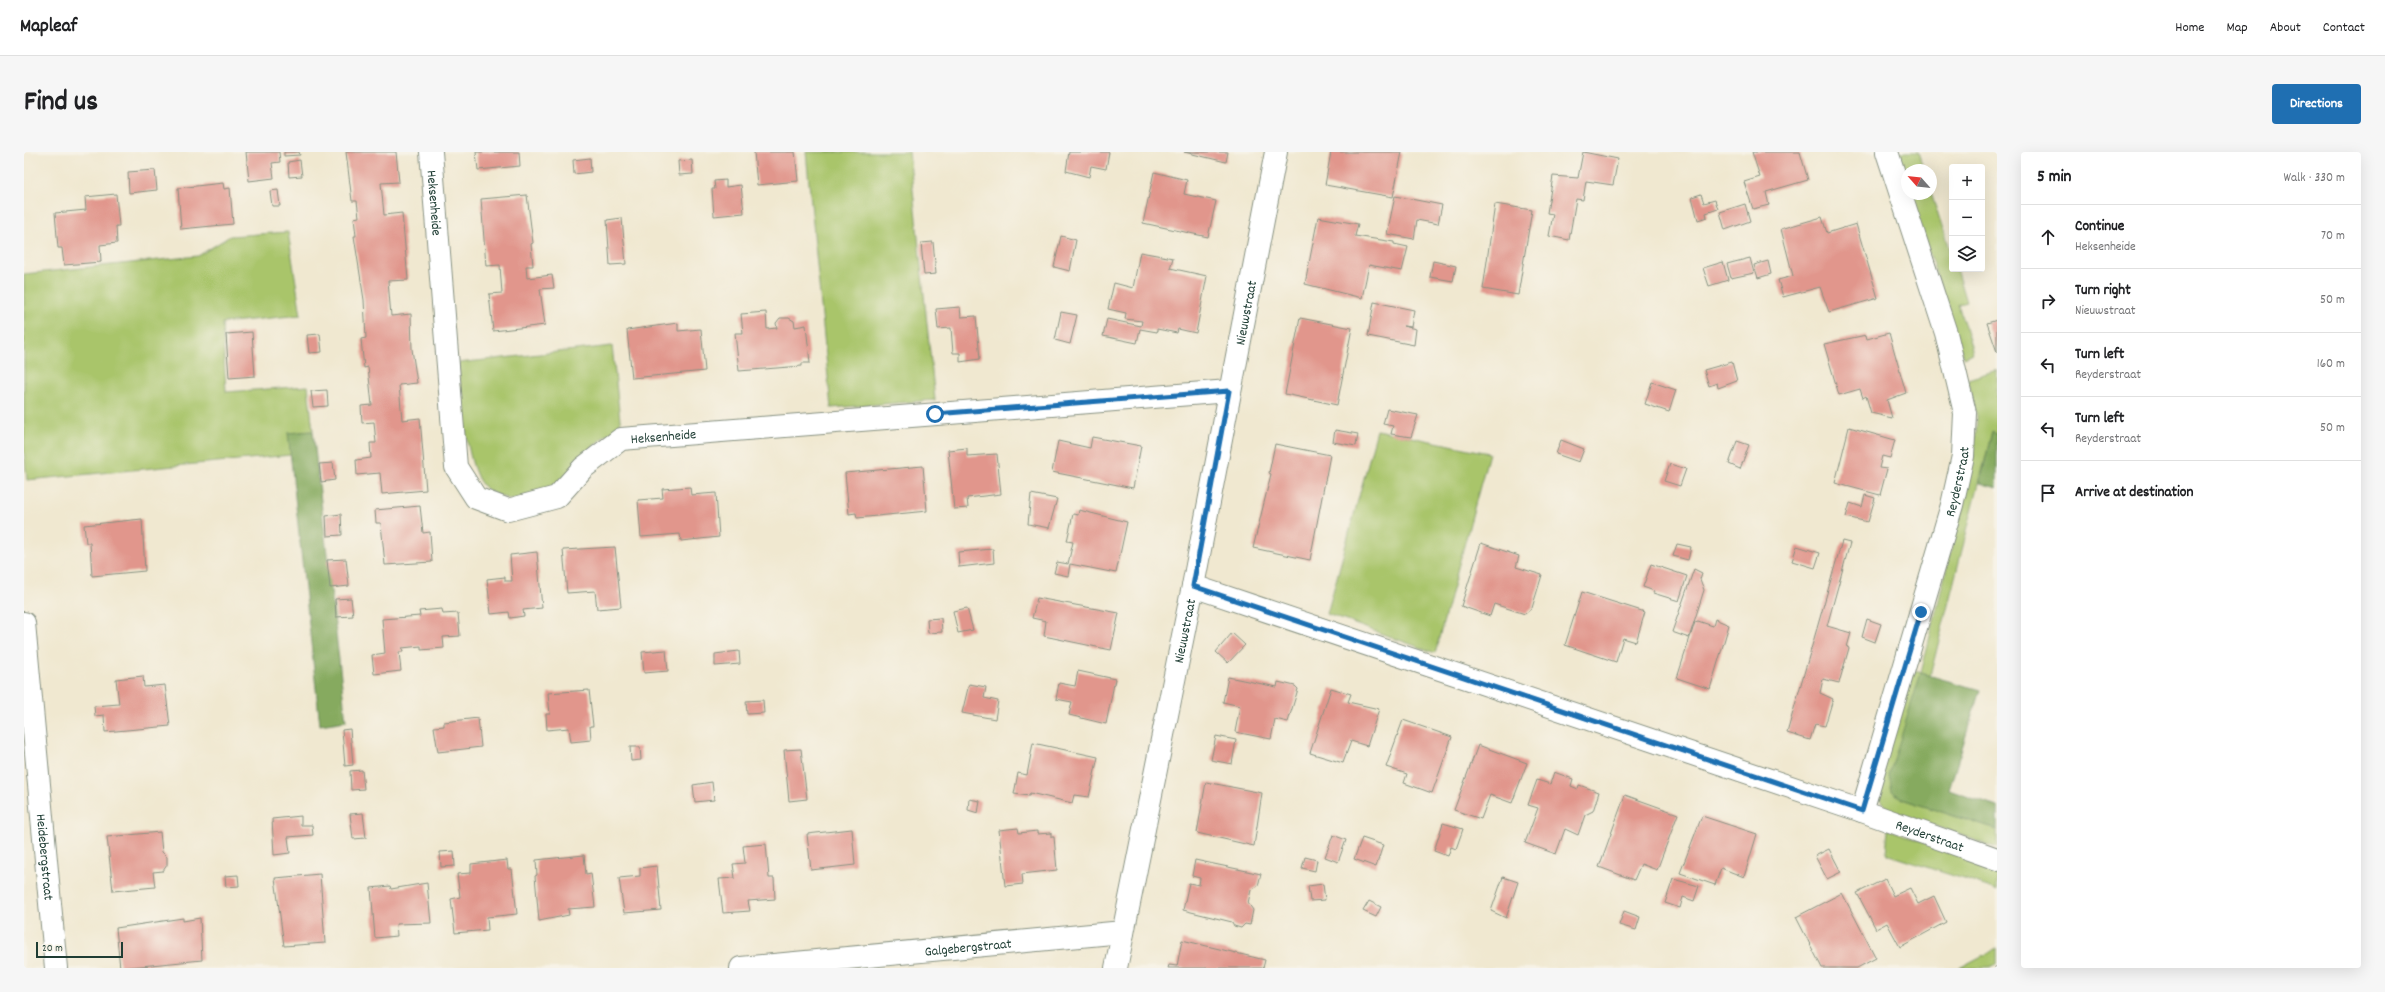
<!DOCTYPE html>
<meta charset="utf-8">
<style>
body{margin:0;font-family:Dekko,sans-serif;background:#f6f6f6;color:#202124}
.controls{position:absolute;right:12px;top:12px;display:grid;overflow:hidden;border-radius:4px;box-shadow:0 4px 16px #0002}
.controls button{width:36px;height:36px;display:grid;place-items:center;padding:0;border:0;border-bottom:1px solid #e0e0e0;background:#fff;color:#202124;font:20px sans-serif}
.compass{position:absolute;left:1877px;top:12px;width:36px;height:36px;border-radius:50%;background:#fff;box-shadow:0 4px 16px #0002;rotate:297deg}
.scale{position:absolute;left:12px;bottom:10px;width:87px;box-sizing:border-box;padding-left:4px;border:2px solid #1f3d34;border-top:0;font-size:11px;line-height:14px;white-space:nowrap;color:#1f3d34;-webkit-text-stroke:3px #f7f3e8;paint-order:stroke}
.stop{position:absolute;width:12px;height:12px;margin:-9px;border:3px solid #1f6fb2;border-radius:50%;background:#fff}
.stop.end{background:#1f6fb2;border-color:#fff;box-shadow:0 1px 4px #0008}
.list{margin:0;padding:0;list-style:none}
h2{display:flex;justify-content:space-between;align-items:center;height:52px;margin:0;padding:0 16px;font-size:17px}
h2 small{font-size:13px;font-weight:400;color:#757577}
.list li{display:grid;grid-template-columns:26px 1fr auto;gap:12px;align-items:center;box-sizing:border-box;height:64px;padding:0 16px;border-top:1px solid #e0e0e0}
.list b{display:block;font-size:15px;white-space:nowrap}
.list p{margin:0;font-size:13px;white-space:nowrap;color:#757577}
.list em{font-size:13px;font-style:normal;color:#757577}
.icon{flex:none;width:22px;height:22px;fill:none;stroke:currentColor;stroke-width:2;stroke-linecap:round;stroke-linejoin:round}
.map{position:relative;flex:none;width:1973px;height:816px;overflow:hidden;border-radius:4px}
header{display:flex;align-items:center;gap:24px;box-sizing:border-box;height:56px;padding:0 20px;background:#fff;border-bottom:1px solid #e0e0e0}
header strong{font-size:19px}
nav{display:flex;gap:22px;margin-inline-start:auto;font-size:14px}
.intro{display:flex;align-items:center;justify-content:space-between;box-sizing:border-box;height:96px;padding:0 24px}
h1{margin:0;font-size:28px}
.button{padding:10px 18px;border-radius:4px;background:#1f6fb2;color:#fff;font-size:14px;font-weight:700}
main{display:flex;gap:24px;padding:0 24px}
aside{flex:1;background:#fff;border-radius:4px;box-shadow:0 4px 16px #0002}
.map>svg:first-child{display:block}
</style>
<header>
<strong>Mapleaf</strong>
<nav><a>Home</a><a>Map</a><a>About</a><a>Contact</a></nav>
</header>
<div class="intro"><h1>Find us</h1><a class="button">Directions</a></div>
<main>
<div class="map">
<svg width="1973" height="816" viewBox="0 0 1973 816">
<rect width="100%" height="100%" fill="#f7f3e8"/>
<filter id="ink" filterUnits="userSpaceOnUse"><feTurbulence type="fractalNoise" baseFrequency=".025" numOctaves="2"/><feDisplacementMap in="SourceGraphic" scale="8" xChannelSelector="R" yChannelSelector="G"/><feConvolveMatrix kernelMatrix="1 2 1 2 8 2 1 2 1" color-interpolation-filters="sRGB"/></filter>
<filter id="wash" filterUnits="userSpaceOnUse"><feTurbulence type="fractalNoise" baseFrequency=".012" numOctaves="4" result="noise"/><feDisplacementMap in="SourceGraphic" scale="16" xChannelSelector="R" yChannelSelector="G"/><feGaussianBlur stdDeviation="0.9" result="paint"/><feColorMatrix in="noise" values="0 0 0 0 0 0 0 0 0 0 0 0 0 0 0 0 0 1.4 0 .05"/><feComposite in="paint" operator="in"/></filter>
<g filter="url(#wash)">
<rect width="100%" height="100%" fill="#f0e8d0"/>
<path fill="#a9c56b" stroke="#648150" d="M782,0h103l26,248 -104,8z
M1872,0h22l6,18h-17v15z
M1907,41l21,65v11h4l10,33 -8,2 15,49 -10,4 -53,-163z
M264,80l13,83 -79,8 4,69 82,-6 5,45 -24,2 2,22 -264,25 -3,-30v-176l174,-18 32,-20z
M588,194l9,83 -16,7 -19,17 -28,33 -47,14c-9,-4 -22,-7 -28,-14 -18,-21 -21,-93 -25,-123z
M1973,218v64l-5,-2 -62,244 -9,-3 -19,126 95,31v18l-109,-39 -9,-10 -2,-12 37,-117 7,3 53,-217 3,-39 -9,-38z
M1353,278l112,23 -54,200 -108,-39z
M1864,677l109,40v21l-111,-36z
M1973,796v17l-7,3h-31z"/>
<path fill="#86aa5f" stroke="#52744a" d="M289,279l33,290 -26,4 -32,-292z
M1968,279l5,3v54l-17,-5z
M1897,521l59,17 -31,100 48,17v23l-95,-31 -10,-8 -3,-16z"/>
<g id="blocks">
<path fill="#e1968c" d="M222,0h33l1,10 -8,1 2,15 -25,3z
M260,0h15l1,3 -16,1z
M322,0h50l3,30 -18,1 3,32 18,-2 6,67 -20,1 3,35 20,-2 1,35 5,34 -18,2 3,35 18,-2 6,72 -44,4 -2,-21 -23,2 -1,-15 15,-2 -1,-15h6l-2,-21 -12,1 -1,-17 11,-1 -4,-38 -4,1 -3,-29 5,-1 -2,-38 -10,-64h2l-2,-18 5,-1 -2,-16h-5z
M452,0h43l1,14 -42,4z
M730,0h41l3,29 -41,4z
M1045,0h40l-3,17 -15,-3 -2,11 -23,-6z
M1160,0h44l-2,10z
M1307,0h71l-9,45 -68,-12z
M1559,0l35,7 -5,26 -27,-4 -3,19 -7,-1 -7,41 -20,-4 4,-22 -6,-1 6,-37 25,2z
M1728,0h48l8,28 -42,12 3,13 -16,4 -9,-27 16,-5z
M566,6l1,14 -17,2 -1,-14z
M276,8l2,16 -13,1 -1,-15z
M668,8l1,14 -14,1 -1,-14z
M131,18l2,20 -28,3 -1,-21z
M1130,20l33,8 -3,14 32,7 -8,36 -65,-14z
M702,28v7l15,-2 3,28 -30,3 -2,-27h3l-1,-8z
M199,31l1,6 6,-1 3,36 -52,5 -3,-41z
M254,38l2,16h-8l-2,-15z
M92,42l3,32h-3l1,17 -17,2 1,17 -37,3 -2,-17h-4l-3,-35 31,-3 -1,-13z
M1677,42l3,9 11,-3 3,9 -12,4 1,4 -9,3 -6,-23z
M503,43l6,48 -2,1 2,22h-7l1,12 25,-3 2,13 -14,1 5,36 -52,6 -4,-37 13,-1 -1,-13 -1,-15 -14,1 -5,-67z
M1371,44l47,9 -4,19 -21,-4 -3,19 -27,-5z
M1471,52l37,6 -14,85 -35,-6z
M1721,52l5,17 -25,9 -5,-18z
M1294,65l40,7 -3,12 39,6v2l14,3 -6,24 -33,-6 -7,33 -57,-14z
M1798,65l5,16 29,-9 22,74 -49,14 -9,-25 -37,10 -5,-17 15,-4 -12,-47z
M598,66l4,46 -16,1 -3,-45z
M1037,84l15,4 -6,31 -16,-4z
M909,90l3,32 -12,1 -3,-32z
M1116,100l33,6 -3,10 37,8 -11,57 -18,-4 -1,4 -20,-4v3l-17,-3 -3,14 -34,-7 4,-17 34,7 1,-5 -17,-2 1,-6 -18,-4 6,-26 19,5z
M1726,106l4,15 -23,5 -4,-14z
M1409,109l23,5 -3,15 -23,-4z
M1744,109l3,13 -13,4 -4,-13z
M1699,110l5,18 -19,6 -6,-18z
M1350,150l40,8 -3,17 -8,-1 13,3 -2,16 -46,-9z
M936,155l1,10 15,-1 4,43 -20,3v-9h-7l-2,-25 -13,1 -2,-20z
M742,160l1,17 10,-1 -1,-5 4,-5h9l5,3 1,6 11,-2 4,38h-8v3l-63,5 -4,-38h8l-2,-19z
M1037,160l16,3 -7,29 -15,-4z
M1276,166l52,10 -15,77 -52,-11z
M1973,168v32l-10,-29z
M654,171v8l23,-2 4,42 -73,7 -5,-48z
M228,180l3,44 -26,2 -3,-44z
M1865,181l17,60 -19,7 5,18 -21,-5 -5,-17 -3,2 -3,-9 -21,6 -15,-51 42,-9 1,4z
M296,182l2,18 -13,1 -2,-18z
M1708,210l5,19 -19,7 -1,-5 -8,3 -5,-16z
M1628,230l24,8 -7,22 -24,-8z
M303,238l1,16 -15,1 -2,-16z
M1363,257l31,6 -7,22 -20,-3 2,-8 -10,-2z
M1825,275l46,13 -5,18 -8,-2 -3,12 8,1 -7,26 -45,-12z
M1311,278l23,4 -2,12 -23,-4z
M1068,285l49,9 -8,42 -81,-16 6,-31 32,7z
M1537,288l23,9 -5,13 -23,-8z
M1713,289l12,4 -9,24 -11,-5z
M1251,292l55,11 -20,105 -57,-12 18,-74 -2,-1z
M943,296v8l30,-2 4,40 -34,4 1,10 -14,1 -6,-59z
M309,311l2,17 -14,2 -2,-18z
M1646,312l16,5 -6,17 -16,-5z
M899,314l4,45 -70,7 -1,-5 -7,1 -4,-41z
M666,335l1,8 25,-2 3,44 -38,4 -1,-7 -39,3 -3,-37 25,-2 -1,-9z
M1007,342l26,5 -8,29 -21,-4z
M1841,343l10,3 -7,24 -22,-5 4,-14 12,4z
M396,354l3,27 7,-1 2,30 -47,3 -4,-42h-5l-1,-13z
M1055,358l48,12 -11,51 -46,-9 -2,12 -14,-3 3,-11 11,2 5,-22 -6,-1 6,-27 5,1z
M317,362l1,21 -15,1 -1,-20z
M118,367l3,52 -53,5 -2,-33h-4l-2,-18z
M1818,389l8,2 -23,83 24,7 -4,14 2,1 -10,35 -16,-4 -3,14 13,6 -8,27 -10,-2 -5,16 -23,-7z
M1457,391l38,13 -3,11 26,8 -10,33 -7,6 -31,-10 -4,12 -29,-10z
M1653,392l14,3 -3,13 -15,-4z
M1773,394l23,7 -5,15 -23,-7z
M591,395l6,60 -24,2 -2,-18 -28,2 -4,-43z
M969,397l1,14 -35,4 -1,-15z
M513,400l5,56 -19,2 1,6 -14,2 -1,-6 -18,2 -4,-35 18,-2v4h7l-2,-26z
M322,407l3,27 -19,2 -3,-28z
M1627,412l36,12 -8,25 -26,-8 1,-2 -11,-4z
M1670,417l8,4 -2,6 4,11 -15,48 -17,-6z
M1558,440l63,20 -9,30 -13,-4 -7,24 -51,-17z
M327,446l2,18 -17,1 -1,-18z
M1013,446l82,15 -8,37 -67,-14 2,-15 -14,-3z
M943,456l6,22 -15,3 -5,-22z
M418,457l1,5 15,-1 2,23 -17,1 1,11 -23,2v-4l-19,2 1,4h-4l2,19 -27,3 -2,-19 13,-2 -3,-34 38,-3 -1,-5z
M917,466l1,14 -14,1 -1,-14z
M1691,467l14,6 -19,64 -33,-11 18,-56 3,-1 15,5z
M1843,467l14,5 -6,18 -13,-5z
M1208,481l13,12 -17,18 -12,-11z
M642,498l2,21 -24,2 -2,-21z
M715,499l1,13 -25,2v-12z
M1054,519l37,8 -9,45 -37,-9 3,-13 -16,-3 3,-16 16,3z
M119,524l1,11 21,-2 5,41 -65,6 -1,-17 -9,1 -1,-10 25,-2 -3,-25z
M1204,525l49,10 1,-5 17,4 3,3 -10,33 -13,-3 -4,20 -36,-7 5,-26 -17,-4z
M945,532l17,3 -2,11 14,3 -3,18 -33,-6z
M1307,536l20,6 -3,8 31,7 -12,37 -16,-5 -8,22 -33,-10z
M565,538l4,36h-3l1,14 -20,2 -2,-14 -22,2 -1,-16h4l-2,-21z
M739,548l1,13 -17,1 -1,-13z
M454,566l3,29 -43,5 -4,-25 10,-1v-4z
M1379,568l49,17 -20,56 -28,-10 3,-9 -21,-7z
M326,577l3,36 -8,1 -3,-36z
M1192,584l20,4 -4,24 -21,-4z
M1009,591l65,14 -9,40 -15,-2 -2,8 -42,-10 -1,3 -15,-2 4,-21 9,2z
M1454,593l49,18 -15,40 -22,-8 -9,24 -27,-9z
M606,595h10l1,13 -10,1z
M777,597l6,50 -18,2 -5,-51z
M338,618l2,19 -13,1 -1,-19z
M1530,620l19,7 -2,7 7,3 1,-4 20,7 -6,19 -8,4 -7,20 -13,-6 -9,25 -31,-11 13,-35 -10,-3 9,-25 13,4z
M688,630l2,18 -19,2 -2,-17z
M1182,630l56,11 -8,53 -57,-13z
M1601,643l53,19 -21,56 -16,-6 -7,16 -35,-13z
M945,647l11,2 -2,12 -10,-3z
M339,661l3,25 -13,1 -3,-25z
M277,664v9h11l1,10 -25,2 2,16 -16,2 -2,-36z
M1678,664l55,18 -13,43 -23,-9 -6,17 -35,-12z
M1419,671l20,6 -7,20 -5,-2 -3,9 -14,-5z
M994,676l1,5 18,-2v3l14,-1v4h3l3,33 -35,4 1,10 -18,2 -6,-56z
M828,677l3,36 -44,5 -4,-36z
M136,680l2,20 5,5v8l-4,6 -10,1 2,15 -42,4 -6,-54z
M1309,683l13,5 -8,22 -13,-5z
M1338,686l21,7 -7,22 -22,-8z
M742,692l3,34h5l1,21 -27,2 2,10 -27,2 -4,-34 16,-1 -2,-14 12,-1 -2,-17z
M1805,697l12,23 -14,7 -12,-23z
M430,699l1,15 -14,1 -1,-15z
M560,703l2,19 5,-1 4,34 -27,2 1,6 -30,6 -4,-45 2,-1 -1,-15z
M1281,705l12,3 -2,11 -13,-3z
M483,708l1,9h4l5,45 -30,3 1,13 -33,3 -4,-34 9,-2 -3,-23 14,-1v-9z
M1171,708l66,14 -3,12 -7,4 -3,13 5,7 -3,15 -5,-1 -4,4 -7,-2 -2,-4 -49,-12 6,-27 10,2 1,-7 -8,-2z
M633,714l4,44 -37,3 -5,-35 21,-2v-8z
M296,722l5,69 -41,3 -9,-68z
M214,723l1,11 -13,1 -1,-11z
M1479,725l15,5 -12,36 -15,-7z
M1649,727l26,7 -5,15 -11,-4 -3,11 -15,-5z
M1861,727l8,17 17,-8 8,16 16,-8 12,26 -46,25 -13,-24 -11,6 -19,-36z
M403,731l4,40 -35,1 1,12 -22,2 -4,-50 19,-2 1,3z
M1299,732l2,16 -15,1 -2,-15z
M1818,741l34,65 -19,10h-35l-26,-51z
M1345,749l12,6 -5,10 -13,-6z
M1600,759l16,6 -4,13 -17,-5z
M159,766v3l17,-3 2,42 -82,8 -4,-40z
M1158,788l83,20 -2,8h-95l1,-3 8,1z"/>
</g>
</g>
<g filter="url(#ink)">
<use href="#blocks" fill-opacity="0" stroke="#889282" stroke-width="1"/>
<g fill="none" stroke-linecap="round" stroke-linejoin="round">
<g stroke="#889282" stroke-width="24">
<g id="minor">
<path id="s1" d="M407,0l25,315 20,31 32,12 49,-13 26,-29 38,-29 608,-48"/>
<path id="s2" d="M1169,434l669,225 135,48"/>
<path id="s3" d="M0,471l32,345"/>
<path id="s4" d="M1838,659l90,-306 11,-49 2,-43 -19,-80 -59,-181"/>
<path id="s5" d="M717,816l382,-36"/>
<path id="s6" d="M1092,816l77,-382 83,-434"/>
</g>
</g>
<path stroke="#889282" stroke-width="2.5" stroke-dasharray="3 3" stroke-linecap="butt" d="M1971,816l2,-1"/>
<use href="#minor" stroke="#fff" stroke-width="22"/>
</g>
</g>
<g fill="none" stroke-linecap="round" stroke-linejoin="round" filter="url(#ink)">
<path stroke="#1f6fb2" stroke-width="5" d="M911,262l294,-23 -36,195 669,225 59,-199"/>
</g>
<g text-anchor="middle" stroke-width="3.5" stroke-linejoin="round" paint-order="stroke">
<g font-size="14" fill="#1f3d34" stroke="#f7f3e8">
<text dy="5" stroke="none"><textPath href="#s1" startOffset="51">Heksenheide</textPath></text>
<text dy="5" stroke="none"><textPath href="#s6" startOffset="668">Nieuwstraat</textPath></text>
<text dy="5" stroke="none"><textPath href="#s1" startOffset="567">Heksenheide</textPath></text>
<text dy="5" stroke="none"><textPath href="#s4" startOffset="343">Reyderstraat</textPath></text>
<text dy="5" stroke="none"><textPath href="#s6" startOffset="344">Nieuwstraat</textPath></text>
<text dy="5" stroke="none"><textPath href="#s2" startOffset="778">Reyderstraat</textPath></text>
<text dy="5" stroke="none"><textPath href="#s3" startOffset="235">Heidebergstraat</textPath></text>
<text dy="5" stroke="none"><textPath href="#s5" startOffset="228">Galgebergstraat</textPath></text>
</g>
</g>
</svg>
<div class="controls">
<button>+</button>
<button>−</button>
<button><svg class="icon" aria-label="layers" viewBox="0 0 24 24"><path d="M12 4l9 5-9 5-9-5zM3 14l9 5 9-5"/></svg></button>
</div>
<svg class="compass" viewBox="-18 -18 36 36"><path d="M0-13l5 13h-10z" fill="#e53935"/><path d="M0 13l5-13h-10z" fill="#757577"/></svg>
<div class="scale">20 m</div>
<div class="stop" style="left:911px;top:262px"></div>
<div class="stop end" style="left:1897px;top:460px"></div>
</div>
<aside>
<h2>5 min<small>Walk · 330 m</small></h2>
<ul class="list">
<li><svg class="icon" aria-label="ahead" viewBox="0 0 24 24"><path d="M12 20V5M6 11l6-6 6 6"/></svg><div><b>Continue</b><p>Heksenheide</p></div><em>70 m</em></li>
<li><svg class="icon" aria-label="right" viewBox="0 0 24 24"><path d="M7 20v-9h11M14 6l5 5-5 5"/></svg><div><b>Turn right</b><p>Nieuwstraat</p></div><em>50 m</em></li>
<li><svg class="icon" aria-label="left" viewBox="0 0 24 24"><path d="M17 20v-9H6M10 6l-5 5 5 5"/></svg><div><b>Turn left</b><p>Reyderstraat</p></div><em>160 m</em></li>
<li><svg class="icon" aria-label="left" viewBox="0 0 24 24"><path d="M17 20v-9H6M10 6l-5 5 5 5"/></svg><div><b>Turn left</b><p>Reyderstraat</p></div><em>50 m</em></li>
<li><svg class="icon" aria-label="arrive" viewBox="0 0 24 24"><path d="M6 21V4h12l-3 4 3 4H6"/></svg><div><b>Arrive at destination</b></div></li>
</ul>
</aside>
</main>
